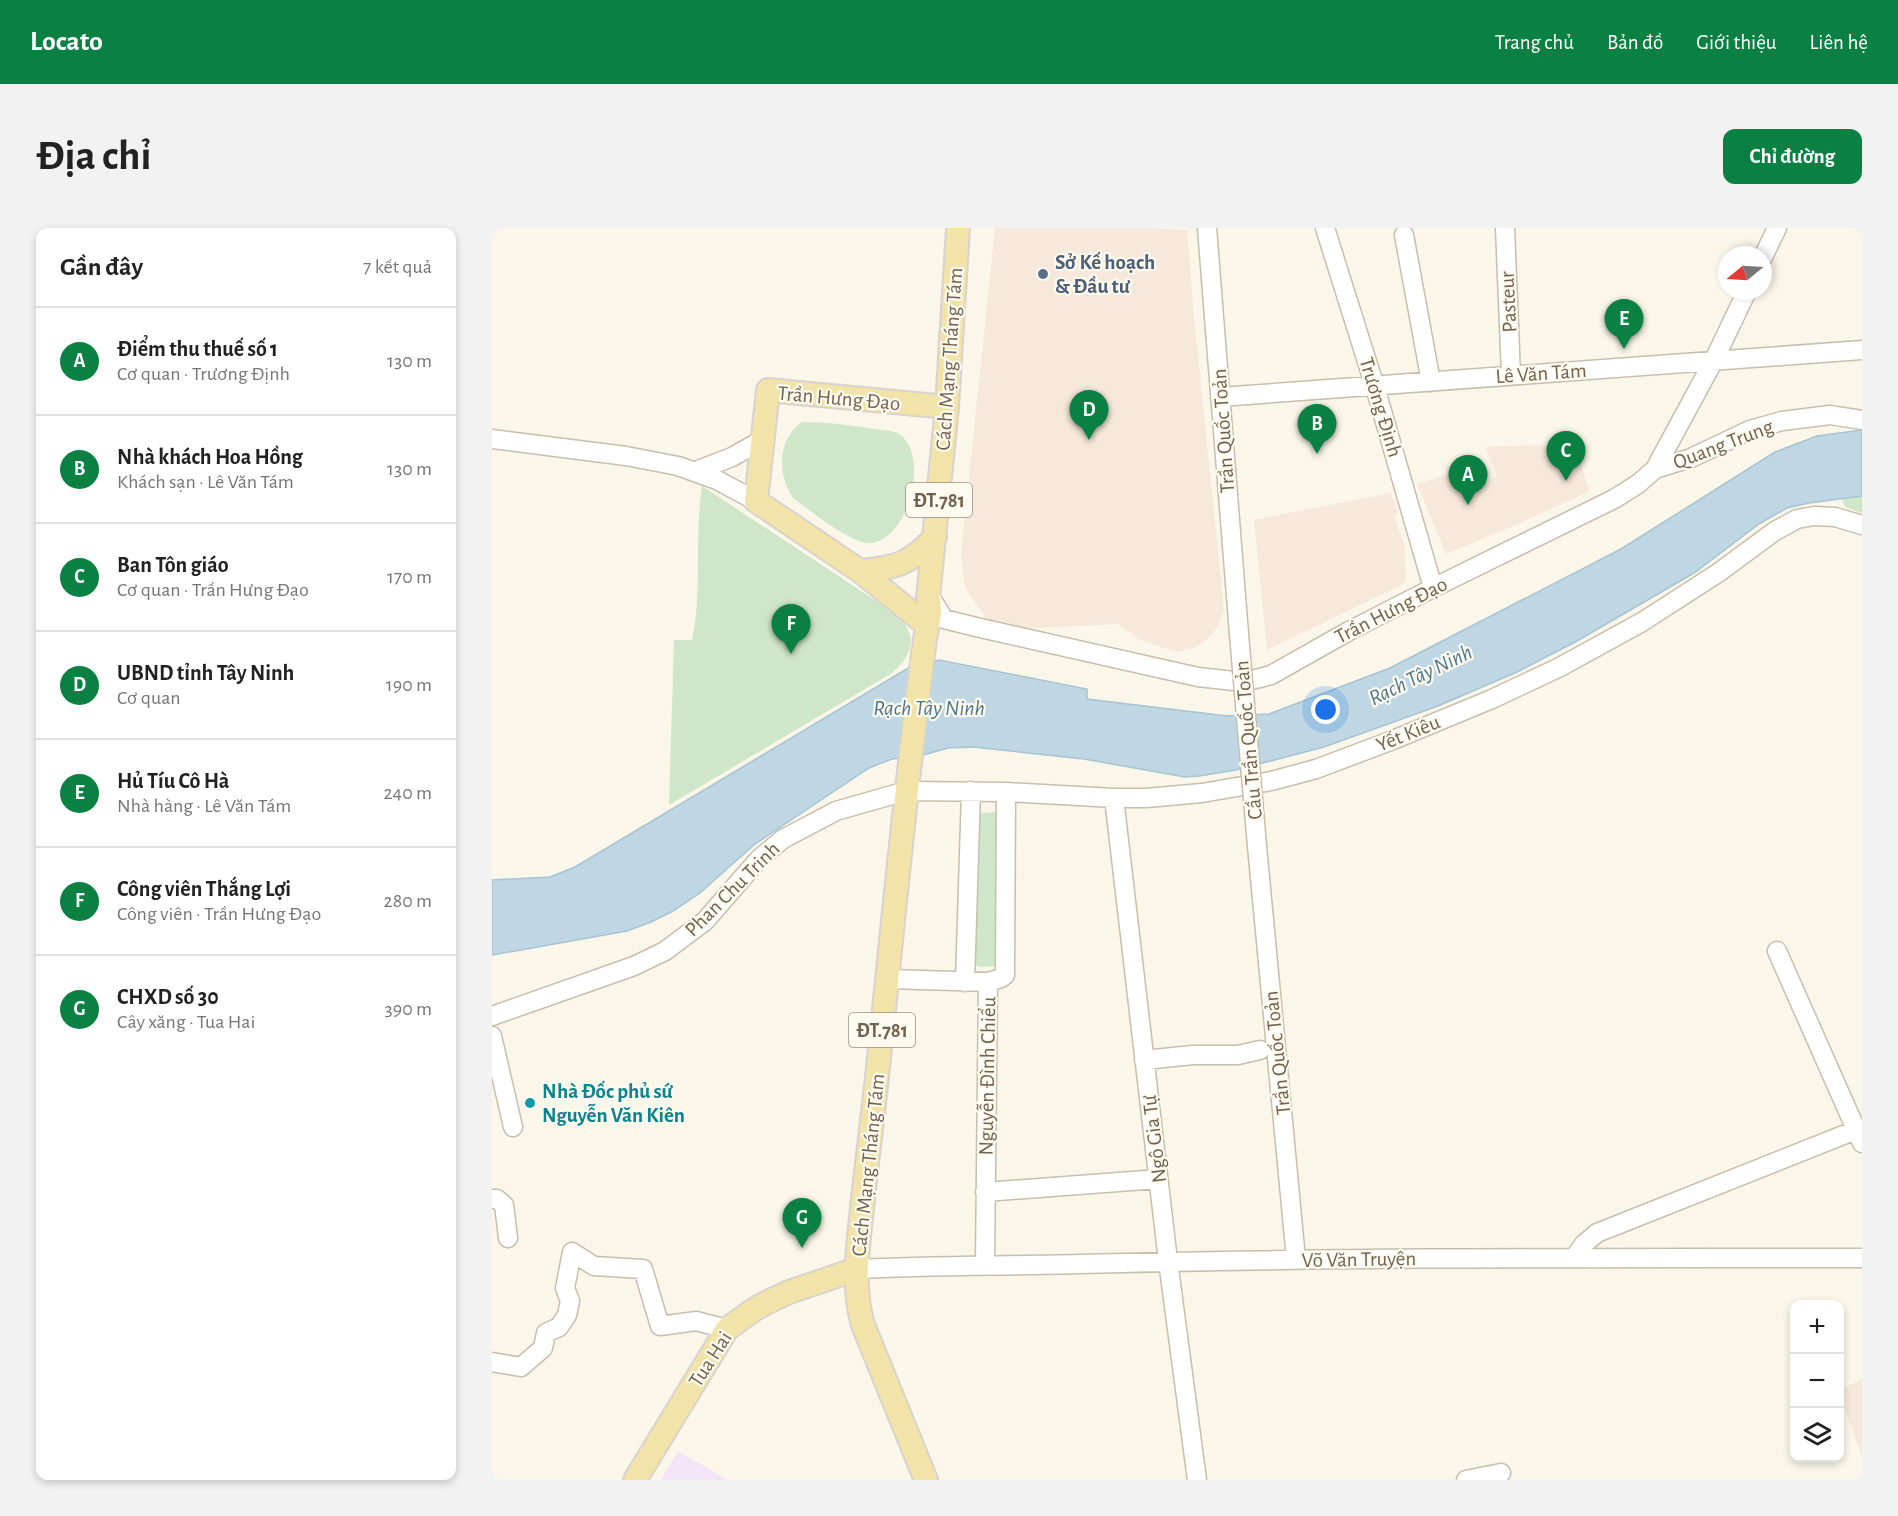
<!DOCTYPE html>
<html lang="vi">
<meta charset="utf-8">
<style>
body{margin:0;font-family:"Alegreya Sans",sans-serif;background:#f2f2f2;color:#222}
.controls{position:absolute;right:18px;bottom:18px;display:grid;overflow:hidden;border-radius:12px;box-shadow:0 3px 9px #0003}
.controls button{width:54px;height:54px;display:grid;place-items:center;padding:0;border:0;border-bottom:2px solid #e0e0e0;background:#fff;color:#222;font:30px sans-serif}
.compass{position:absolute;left:1226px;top:18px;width:54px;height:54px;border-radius:50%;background:#fff;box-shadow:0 3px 9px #0003;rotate:252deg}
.you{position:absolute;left:834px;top:482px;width:21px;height:21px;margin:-15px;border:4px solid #fff;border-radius:50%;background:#1a73e8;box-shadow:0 0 0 9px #1a73e833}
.badge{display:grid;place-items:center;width:39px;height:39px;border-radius:50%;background:#0b8043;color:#fff;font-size:20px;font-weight:700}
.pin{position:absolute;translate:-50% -50px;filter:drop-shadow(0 2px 3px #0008)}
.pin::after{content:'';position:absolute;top:32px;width:21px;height:18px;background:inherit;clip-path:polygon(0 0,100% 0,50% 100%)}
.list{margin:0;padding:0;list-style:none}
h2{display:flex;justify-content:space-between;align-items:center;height:78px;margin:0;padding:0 24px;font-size:26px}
h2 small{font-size:20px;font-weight:400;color:#767676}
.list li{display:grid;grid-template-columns:39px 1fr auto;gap:18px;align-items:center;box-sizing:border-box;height:108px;padding:0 24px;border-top:2px solid #e0e0e0}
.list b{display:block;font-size:22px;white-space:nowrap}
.list p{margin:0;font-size:20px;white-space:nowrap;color:#767676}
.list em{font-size:20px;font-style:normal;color:#767676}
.icon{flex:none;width:33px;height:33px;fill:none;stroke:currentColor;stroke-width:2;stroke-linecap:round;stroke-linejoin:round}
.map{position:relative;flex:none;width:1370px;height:1252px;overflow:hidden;border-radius:12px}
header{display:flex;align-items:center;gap:36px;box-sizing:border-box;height:84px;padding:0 30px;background:#0b8043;color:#fff}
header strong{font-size:28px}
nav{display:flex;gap:33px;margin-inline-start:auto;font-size:21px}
.intro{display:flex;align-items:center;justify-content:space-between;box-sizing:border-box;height:144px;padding:0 36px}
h1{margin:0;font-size:42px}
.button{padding:15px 27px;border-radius:12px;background:#0b8043;color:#fff;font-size:21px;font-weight:700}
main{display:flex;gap:36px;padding:0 36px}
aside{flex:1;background:#fff;border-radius:12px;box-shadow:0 3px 9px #0003}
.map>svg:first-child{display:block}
</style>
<header>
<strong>Locato</strong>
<nav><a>Trang chủ</a><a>Bản đồ</a><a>Giới thiệu</a><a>Liên hệ</a></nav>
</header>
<div class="intro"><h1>Địa chỉ</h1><a class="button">Chỉ đường</a></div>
<main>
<aside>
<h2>Gần đây<small>7 kết quả</small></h2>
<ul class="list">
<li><span class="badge">A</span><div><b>Điểm thu thuế số 1</b><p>Cơ quan · Trương Định</p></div><em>130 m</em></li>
<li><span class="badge">B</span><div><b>Nhà khách Hoa Hồng</b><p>Khách sạn · Lê Văn Tám</p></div><em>130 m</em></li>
<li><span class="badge">C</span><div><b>Ban Tôn giáo</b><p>Cơ quan · Trần Hưng Đạo</p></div><em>170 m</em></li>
<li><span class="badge">D</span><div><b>UBND tỉnh Tây Ninh</b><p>Cơ quan</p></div><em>190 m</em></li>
<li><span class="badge">E</span><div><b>Hủ Tíu Cô Hà</b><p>Nhà hàng · Lê Văn Tám</p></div><em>240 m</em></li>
<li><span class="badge">F</span><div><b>Công viên Thắng Lợi</b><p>Công viên · Trần Hưng Đạo</p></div><em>280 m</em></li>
<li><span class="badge">G</span><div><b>CHXD số 30</b><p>Cây xăng · Tua Hai</p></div><em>390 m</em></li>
</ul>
</aside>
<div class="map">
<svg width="1370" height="1252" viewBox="0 0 1370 1252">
<rect width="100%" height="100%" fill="#faf6e9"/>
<path fill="#f6e8db" d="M503,0h155l37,2 7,87 30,294 -7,17 -10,11 -12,9 -18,4 -37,-12 -23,-16 -106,5 -24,-9 -22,-33 -4,-32z
M1081,216l17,47 -72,33 -72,30 -29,-70 50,-16 8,18 22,-10 -12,-29z
M899,265l7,20 -4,3 10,28 2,36 -5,5 -134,65 -13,-130z
M1370,1151v78l-22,-61v-6z"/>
<path fill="#f3e5f7" d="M186,1223l50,29h-67z"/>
<path fill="#cfe7c8" d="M310,194c25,0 48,3 73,7 6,1 16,1 22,4 35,17 12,111 -29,110 -19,-1 -57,-32 -74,-44 -17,-22 -17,-61 8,-77z
M210,258l194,128c23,21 17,41 -4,59l-223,132 5,-165h18c11,-49 2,-103 10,-154z
M1370,268v17l-17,-6 -3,-8z
M509,584l-1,154 -20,1 -7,-3 5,-151z"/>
<path fill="#bfd7e2" stroke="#a6c4d3" stroke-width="1.5" d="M1370,202v66l-53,7 -22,5 -28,16 -65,49 -117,68 -60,31 -79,34 -114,41 -88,23 -37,6 -14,1 -101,-18 -111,-12 -25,1 -25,7 -31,4 -23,9 -114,76 -55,49 -27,18 -22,11 -24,9 -135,24v-75l58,-3 25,-10 335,-200 29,-7 148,29v10l140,17 42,-2 121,-46 231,-119 154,-97 42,-16z"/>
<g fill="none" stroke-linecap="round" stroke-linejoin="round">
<g stroke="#c8bead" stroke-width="21">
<path id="minor" d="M715,0l32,406
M833,0l50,159 58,201
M1013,0l6,147
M912,7l27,147
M1271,29l14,-29
M728,169l642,-47
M0,211l134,17 52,10 39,14 39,21
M1163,241l36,-11 59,-28 32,-9 48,-6 32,5
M204,243l36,-14 30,-17
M437,367l15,24 32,8 222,50 36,4h12l14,-3 11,-3 78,-44 84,-43 181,-89 24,-15 17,-15 59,-109 33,-69
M622,570l54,463 29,219
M765,618l39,413
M1285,723l85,192
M396,751l100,3 13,-4 4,-3 1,-183
M473,754l6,-191
M0,788l142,-50 31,-15 40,-30 54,-62 24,-20 53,-28 70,-20 100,1 108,6h32l56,-5 69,-12 45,-12 77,-29 99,-41 68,-32 82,-45 76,-49 57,-42 22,-12 17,-3 21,1 27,8
M0,808l21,91
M652,832l49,-5h45l22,-5
M493,964l173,-13
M0,971h5l7,6 4,33
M1082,1030l10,-14 13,-11 259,-103
M493,1036l3,-282
M365,1041c74,-4 148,-3 222,-5 261,-7 522,-6 783,-6
M0,1134l29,5 22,-19 3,-15 13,-6 8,-12 3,-14 -5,-13 7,-36 22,14 49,3 17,57 36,-5 31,8
M974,1252l35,-7"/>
</g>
<g stroke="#d8d3ce" stroke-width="26">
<path id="major" d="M368,343c35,-3 51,-7 75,-34
M435,397l-67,-54 -104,-70 12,-111 179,17
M143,1252l92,-151 28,-20 15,-8 19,-9 68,-23
M434,1252l-63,-155c-12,-41 -4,-85 0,-126 4,-38 9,-76 13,-113 16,-149 29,-298 49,-447 2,-14 8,-27 3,-41l19,-191 11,-179"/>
</g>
<use href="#minor" stroke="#fff" stroke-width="18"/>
<use href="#major" stroke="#f2e3a8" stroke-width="22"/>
<g stroke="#c8bead" stroke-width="21" stroke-linecap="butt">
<path id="minor-bridge" d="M747,406l18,212"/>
</g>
<use href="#minor-bridge" stroke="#fff" stroke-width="18"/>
</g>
<circle fill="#5c6f8a" stroke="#fdfaef" stroke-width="2" cx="551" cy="46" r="6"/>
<circle fill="#0f9aa8" stroke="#fdfaef" stroke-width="2" cx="38" cy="875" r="6"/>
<g text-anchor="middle" stroke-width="4.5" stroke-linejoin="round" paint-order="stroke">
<g fill="#fdfaef" stroke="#9c8f7f" stroke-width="1.5">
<rect x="414" y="255" width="66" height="34" rx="4.5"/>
<rect x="357" y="785" width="66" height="34" rx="4.5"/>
</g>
<g font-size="20" font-weight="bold" fill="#72614f">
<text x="447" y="279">ĐT.781</text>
<text x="390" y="809">ĐT.781</text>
</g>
<g font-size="21" font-weight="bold" fill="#4e5e75" stroke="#fdfaef" text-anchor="start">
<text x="563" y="41">Sở Kế hoạch<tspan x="563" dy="24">&amp; Đầu tư</tspan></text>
</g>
<g font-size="21" fill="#72614f" stroke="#fdfaef">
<text transform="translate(1016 74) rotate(-93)" y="7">Pasteur</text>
<text transform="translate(457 131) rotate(-86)" y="7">Cách Mạng Tháng Tám</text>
<text transform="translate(1049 145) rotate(-4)" y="7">Lê Văn Tám</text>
<text transform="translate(347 170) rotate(5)" y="7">Trần Hưng Đạo</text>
<text transform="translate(889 179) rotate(73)" y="7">Trương Định</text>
<text transform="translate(731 203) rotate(-94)" y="7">Trần Quốc Toản</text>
<text transform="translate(1231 216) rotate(-21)" y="7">Quang Trung</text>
<text transform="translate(899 382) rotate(-27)" y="7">Trần Hưng Đạo</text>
<text transform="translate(916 505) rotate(-22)" y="7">Yết Kiêu</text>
<text transform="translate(756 512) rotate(-95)" y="7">Cầu Trần Quốc Toản</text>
<text transform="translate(240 661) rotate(-45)" y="7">Phan Chu Trinh</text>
<text transform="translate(785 825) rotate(-96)" y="7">Trần Quốc Toản</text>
<text transform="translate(495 848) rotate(-89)" y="7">Nguyễn Đình Chiểu</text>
<text transform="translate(662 911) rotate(-97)" y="7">Ngô Gia Tự</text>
<text transform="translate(376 937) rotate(-84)" y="7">Cách Mạng Tháng Tám</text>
<text transform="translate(867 1031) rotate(-1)" y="7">Võ Văn Truyện</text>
<text transform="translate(218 1131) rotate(-57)" y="7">Tua Hai</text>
</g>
<g font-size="21" font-weight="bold" fill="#0d838f" stroke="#fdfaef" text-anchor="start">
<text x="50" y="870">Nhà Đốc phủ sứ<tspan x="50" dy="24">Nguyễn Văn Kiên</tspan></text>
</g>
<g font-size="22" font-style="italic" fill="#4e758a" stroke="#fdfaef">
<text transform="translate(928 446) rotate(-26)" y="8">Rạch Tây Ninh</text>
<text x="437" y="487">Rạch Tây Ninh</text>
</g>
</g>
</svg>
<div class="controls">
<button>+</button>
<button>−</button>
<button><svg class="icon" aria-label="layers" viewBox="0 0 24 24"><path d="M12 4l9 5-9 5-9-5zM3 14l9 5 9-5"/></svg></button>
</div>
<svg class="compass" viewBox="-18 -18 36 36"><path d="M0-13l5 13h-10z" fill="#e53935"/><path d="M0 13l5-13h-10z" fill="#767676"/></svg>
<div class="you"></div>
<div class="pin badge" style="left:976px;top:277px">A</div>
<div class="pin badge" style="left:825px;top:226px">B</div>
<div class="pin badge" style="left:1074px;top:253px">C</div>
<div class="pin badge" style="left:597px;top:212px">D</div>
<div class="pin badge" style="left:1132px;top:121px">E</div>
<div class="pin badge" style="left:299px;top:426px">F</div>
<div class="pin badge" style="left:310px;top:1020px">G</div>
</div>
</main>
